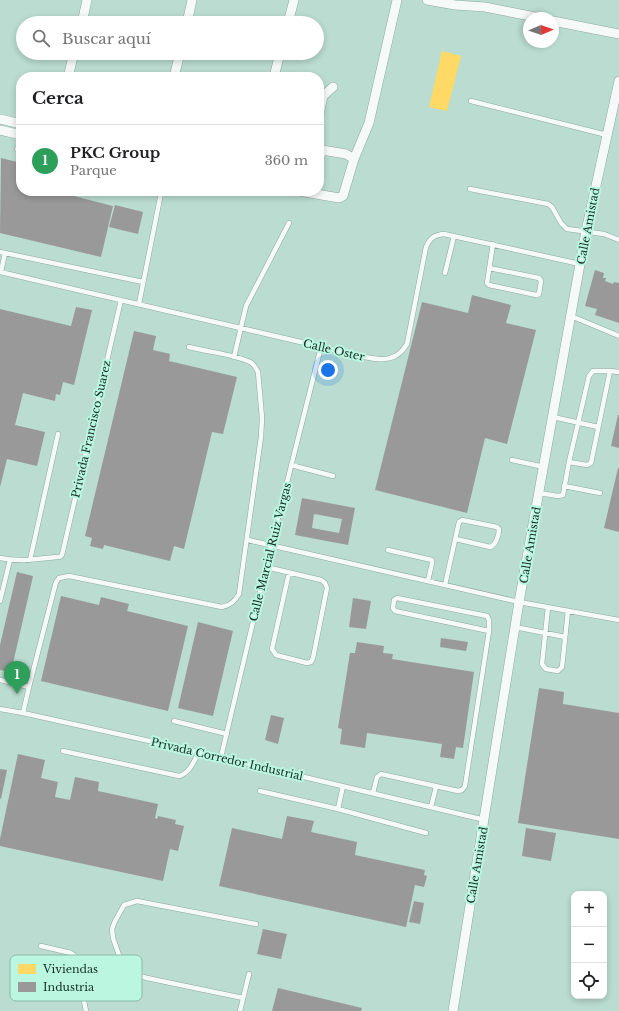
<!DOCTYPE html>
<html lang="es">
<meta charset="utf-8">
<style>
body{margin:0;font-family:"Libre Baskerville",serif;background:#f6f6f6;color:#202124}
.controls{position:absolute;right:12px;bottom:12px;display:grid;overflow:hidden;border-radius:8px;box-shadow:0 2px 6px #0003}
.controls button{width:36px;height:36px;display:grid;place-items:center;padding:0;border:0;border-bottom:1px solid #e0e0e0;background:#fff;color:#202124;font:20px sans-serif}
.compass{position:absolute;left:523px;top:12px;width:36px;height:36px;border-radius:50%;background:#fff;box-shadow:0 2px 6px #0003;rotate:88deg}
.you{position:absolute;left:328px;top:370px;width:14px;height:14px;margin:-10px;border:3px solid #fff;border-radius:50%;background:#1a73e8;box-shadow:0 0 0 6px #1a73e833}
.badge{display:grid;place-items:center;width:26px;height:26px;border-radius:50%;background:#506b62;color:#fff;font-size:13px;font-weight:700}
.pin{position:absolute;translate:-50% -33px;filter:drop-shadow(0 1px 2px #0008)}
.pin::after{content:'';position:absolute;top:21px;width:14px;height:12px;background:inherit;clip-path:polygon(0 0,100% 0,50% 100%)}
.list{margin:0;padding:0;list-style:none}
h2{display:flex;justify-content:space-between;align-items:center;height:52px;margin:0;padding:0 16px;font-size:17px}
h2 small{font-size:13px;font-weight:400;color:#757577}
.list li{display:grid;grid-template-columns:26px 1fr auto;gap:12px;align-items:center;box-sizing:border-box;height:72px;padding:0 16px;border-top:1px solid #e0e0e0}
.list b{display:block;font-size:15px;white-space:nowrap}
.list p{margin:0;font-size:13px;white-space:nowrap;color:#757577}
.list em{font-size:13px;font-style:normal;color:#757577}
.icon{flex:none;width:22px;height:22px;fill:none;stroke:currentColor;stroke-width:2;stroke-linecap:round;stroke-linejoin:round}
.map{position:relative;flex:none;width:619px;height:1011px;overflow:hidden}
.search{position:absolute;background:#fff;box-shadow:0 2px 6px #0003;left:16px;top:16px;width:308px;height:44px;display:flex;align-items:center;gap:10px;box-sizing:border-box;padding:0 14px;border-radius:22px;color:#757577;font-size:15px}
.panel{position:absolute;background:#fff;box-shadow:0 2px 6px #0003;left:16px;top:72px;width:308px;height:124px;border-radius:16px}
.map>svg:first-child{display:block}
</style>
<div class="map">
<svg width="619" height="1011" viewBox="0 0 619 1011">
<rect width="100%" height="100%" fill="#bbdcd0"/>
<path fill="#ffd966" d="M442,51l19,5 -14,55 -18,-4z"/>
<path fill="#999" fill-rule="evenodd" d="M1,158l20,5v28h33l59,15 -12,51 -101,-24z
M115,205l28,7 -5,22 -29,-7z
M595,270l9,3 -1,5h3l-1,3 8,3 1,-2 5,1v40l-24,-8 2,-6 -12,-3z
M472,295l39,10 -5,18 30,7 -29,114 -22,-6 -18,75 -92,-23 47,-188 46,11z
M76,307l16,3 -18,75 -11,-3 -3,13 -4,-1 -1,7 -32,-8 -8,32 30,7 -8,34 -30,-7 -7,28v-178l71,17z
M134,331l22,5 -3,14 17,4 -1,7 68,16 -14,57 -11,-2 -28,117 -10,-3 -4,15 -66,-16 -1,4 -13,-3 2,-8 -7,-2z
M618,415h1v33l-8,-2z
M618,468h1v64l-15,-4z
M302,498l53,10 -7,37 -53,-10zM314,514l28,5 -3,14 -27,-5z
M17,572l16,4 -22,96 -11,-2v-25z
M61,596l38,9 2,-8 28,7 -2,7 61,15 -20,85 -127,-30z
M353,598l18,3 -5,28 -17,-2z
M198,622l35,9 -20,85 -35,-8z
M441,638l27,4 -2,9 -26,-4z
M357,642l27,4 -1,7 10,1 -1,5 82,13 -11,76 -7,-1 -2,12 -14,-2 2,-13 -75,-11 -2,15 -25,-4 2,-15 -4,-1 12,-75h5z
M539,688l25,4 -1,12 56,9v126l-101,-16z
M271,715l13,3 -6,26 -13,-4z
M18,754l27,6 -4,18 17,4 -3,15 15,3 5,-23 24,5 -1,9 60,13 -3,14 2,1 1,-3 18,4 -1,4 9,2 -6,25 -8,-2 -7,32 -163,-35v-7z
M0,769l7,1 -6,29 -1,-1z
M287,816l27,5 -3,11 46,10 -2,13 70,15 -1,5 3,1 -3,11 -9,-2 -9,42 -187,-41 13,-58 50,11z
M526,828l30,5 -5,28 -29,-5z
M414,901l10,2 -4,21 -11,-2z
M263,929l24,5 -6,25 -24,-5z
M278,988l84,20 -1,3h-89z"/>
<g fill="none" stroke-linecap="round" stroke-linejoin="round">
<g stroke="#8ea8a0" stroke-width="5.5">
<path id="lane" d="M471,101l136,34
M17,149l4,1
M470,189l78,15 4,3 9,16 6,6 37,5 15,6
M0,252l143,30
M489,268l50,10 2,3 -2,13 -3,1 -47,-10 -2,-2 6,-39
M0,272l365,85c18,4 32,4 42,-13l19,-97c4,-9 8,-12 18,-13l136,30
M1,272l4,-19
M445,273l9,-37
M139,304l22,-111v-2
M571,316l48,20
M234,357l12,-51 43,-83
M553,417l45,10
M512,460l32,7
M569,462l18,3 4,-2 19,-92 9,1
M291,465l42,11
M564,486l36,7
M539,493l19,3 5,-1 6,-33 20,-86 4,-5h17
M248,540l271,62 100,18
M388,550l44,10v3l-4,18
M0,558c19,4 38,1 58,-1h2l2,-2 59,-255
M30,560l28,-126
M266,567l55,13 4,3 2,5 -14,70 -2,4 -4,1 -31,-8 -4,-6 17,-76
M445,585l14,-63 3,-2 35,7 2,2c0,6 -3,16 -9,18l-34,-8
M0,601l10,-41
M548,607l-6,57 4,5 12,2 4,-4 6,-56
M515,627l50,10
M0,680l29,7 -6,26 176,39 286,68
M29,687l27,-105 3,-4 10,-2 153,31c9,-2 13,-6 17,-13l22,-157 1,-19 -4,-46c-2,-4 -4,-8 -8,-10 -17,-8 -42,-10 -61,-15
M0,709l23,4
M174,721l53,13
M63,751l116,25c11,-3 15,-15 20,-24
M221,757l50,-211 50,-199
M260,791l78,18 88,24
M373,793l4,-16 4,-3 77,17 4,-1 3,-4 24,-155v-11l-2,-4 -90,-18 -3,2 -1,8 2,3 94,20
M431,807l5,-20
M338,809l5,-23
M41,946l30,7 4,3 11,55
M243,998l-96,-20 -11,-3 -9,-7 -6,-7 -8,-23 -1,-9 3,-8 9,-16 13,-4 119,23
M240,1011l9,-37"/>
</g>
<g stroke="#8ea8a0" stroke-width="10">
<path id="street" d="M427,0l28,5 30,2 55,11
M553,21l66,13
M36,22l5,1
M82,23l5,-23
M187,23l5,-23
M288,23l6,-23
M68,77l6,-24
M174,77l6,-24
M274,77l6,-24
M319,114l4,-18 10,-9
M0,119l21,5
M0,130l21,5
M319,159l3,-9 24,4 8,5
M299,191l40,7 4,-2 11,-37 15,-36 28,-123
M453,1011l66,-409 67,-371 33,-150"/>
</g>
<path stroke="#c1cbc8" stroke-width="1.5" stroke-dasharray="4 2" stroke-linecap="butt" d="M165,53l6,1"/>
<use href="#lane" stroke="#f5faf8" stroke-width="4.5"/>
<use href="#street" stroke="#f5faf8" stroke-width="9"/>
</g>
<g text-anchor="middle" stroke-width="4" stroke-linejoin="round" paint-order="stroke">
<g font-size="11" fill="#172e27" stroke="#bbf6e1">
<text transform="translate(588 226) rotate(-79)" y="4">Calle Amistad</text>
<text transform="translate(334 350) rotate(13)" y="4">Calle Oster</text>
<text transform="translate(91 429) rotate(-77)" y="4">Privada Francisco Suarez</text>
<text transform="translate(530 545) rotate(-80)" y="4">Calle Amistad</text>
<text transform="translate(270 552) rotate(-76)" y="4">Calle Marcial Ruiz Vargas</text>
<text transform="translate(227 759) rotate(13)" y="4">Privada Corredor Industrial</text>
<text transform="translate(477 865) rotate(-80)" y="4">Calle Amistad</text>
</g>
</g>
<rect x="10" y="955" width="132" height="46" rx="6" fill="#bbf6e1" stroke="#8abaa9" stroke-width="1"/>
<rect x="18" y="964" width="18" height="10" fill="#ffd966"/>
<rect x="18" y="982" width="18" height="10" fill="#999"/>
<g font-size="11" fill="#172e27">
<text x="43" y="973">Viviendas</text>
<text x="43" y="991">Industria</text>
</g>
</svg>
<div class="controls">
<button>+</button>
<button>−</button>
<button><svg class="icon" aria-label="locate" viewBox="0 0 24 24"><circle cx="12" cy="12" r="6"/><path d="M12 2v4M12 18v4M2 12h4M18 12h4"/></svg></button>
</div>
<svg class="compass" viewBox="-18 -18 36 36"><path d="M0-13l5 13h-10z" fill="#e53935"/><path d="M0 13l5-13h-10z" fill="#757577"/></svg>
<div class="you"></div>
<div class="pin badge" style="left:17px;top:694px;background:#2e9e5b">1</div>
<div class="search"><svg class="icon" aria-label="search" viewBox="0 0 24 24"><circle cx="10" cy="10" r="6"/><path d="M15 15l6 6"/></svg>Buscar aquí</div>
<section class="panel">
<h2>Cerca<small></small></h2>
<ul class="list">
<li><span class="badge" style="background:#2e9e5b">1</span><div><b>PKC Group</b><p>Parque</p></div><em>360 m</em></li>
</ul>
</section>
</div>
